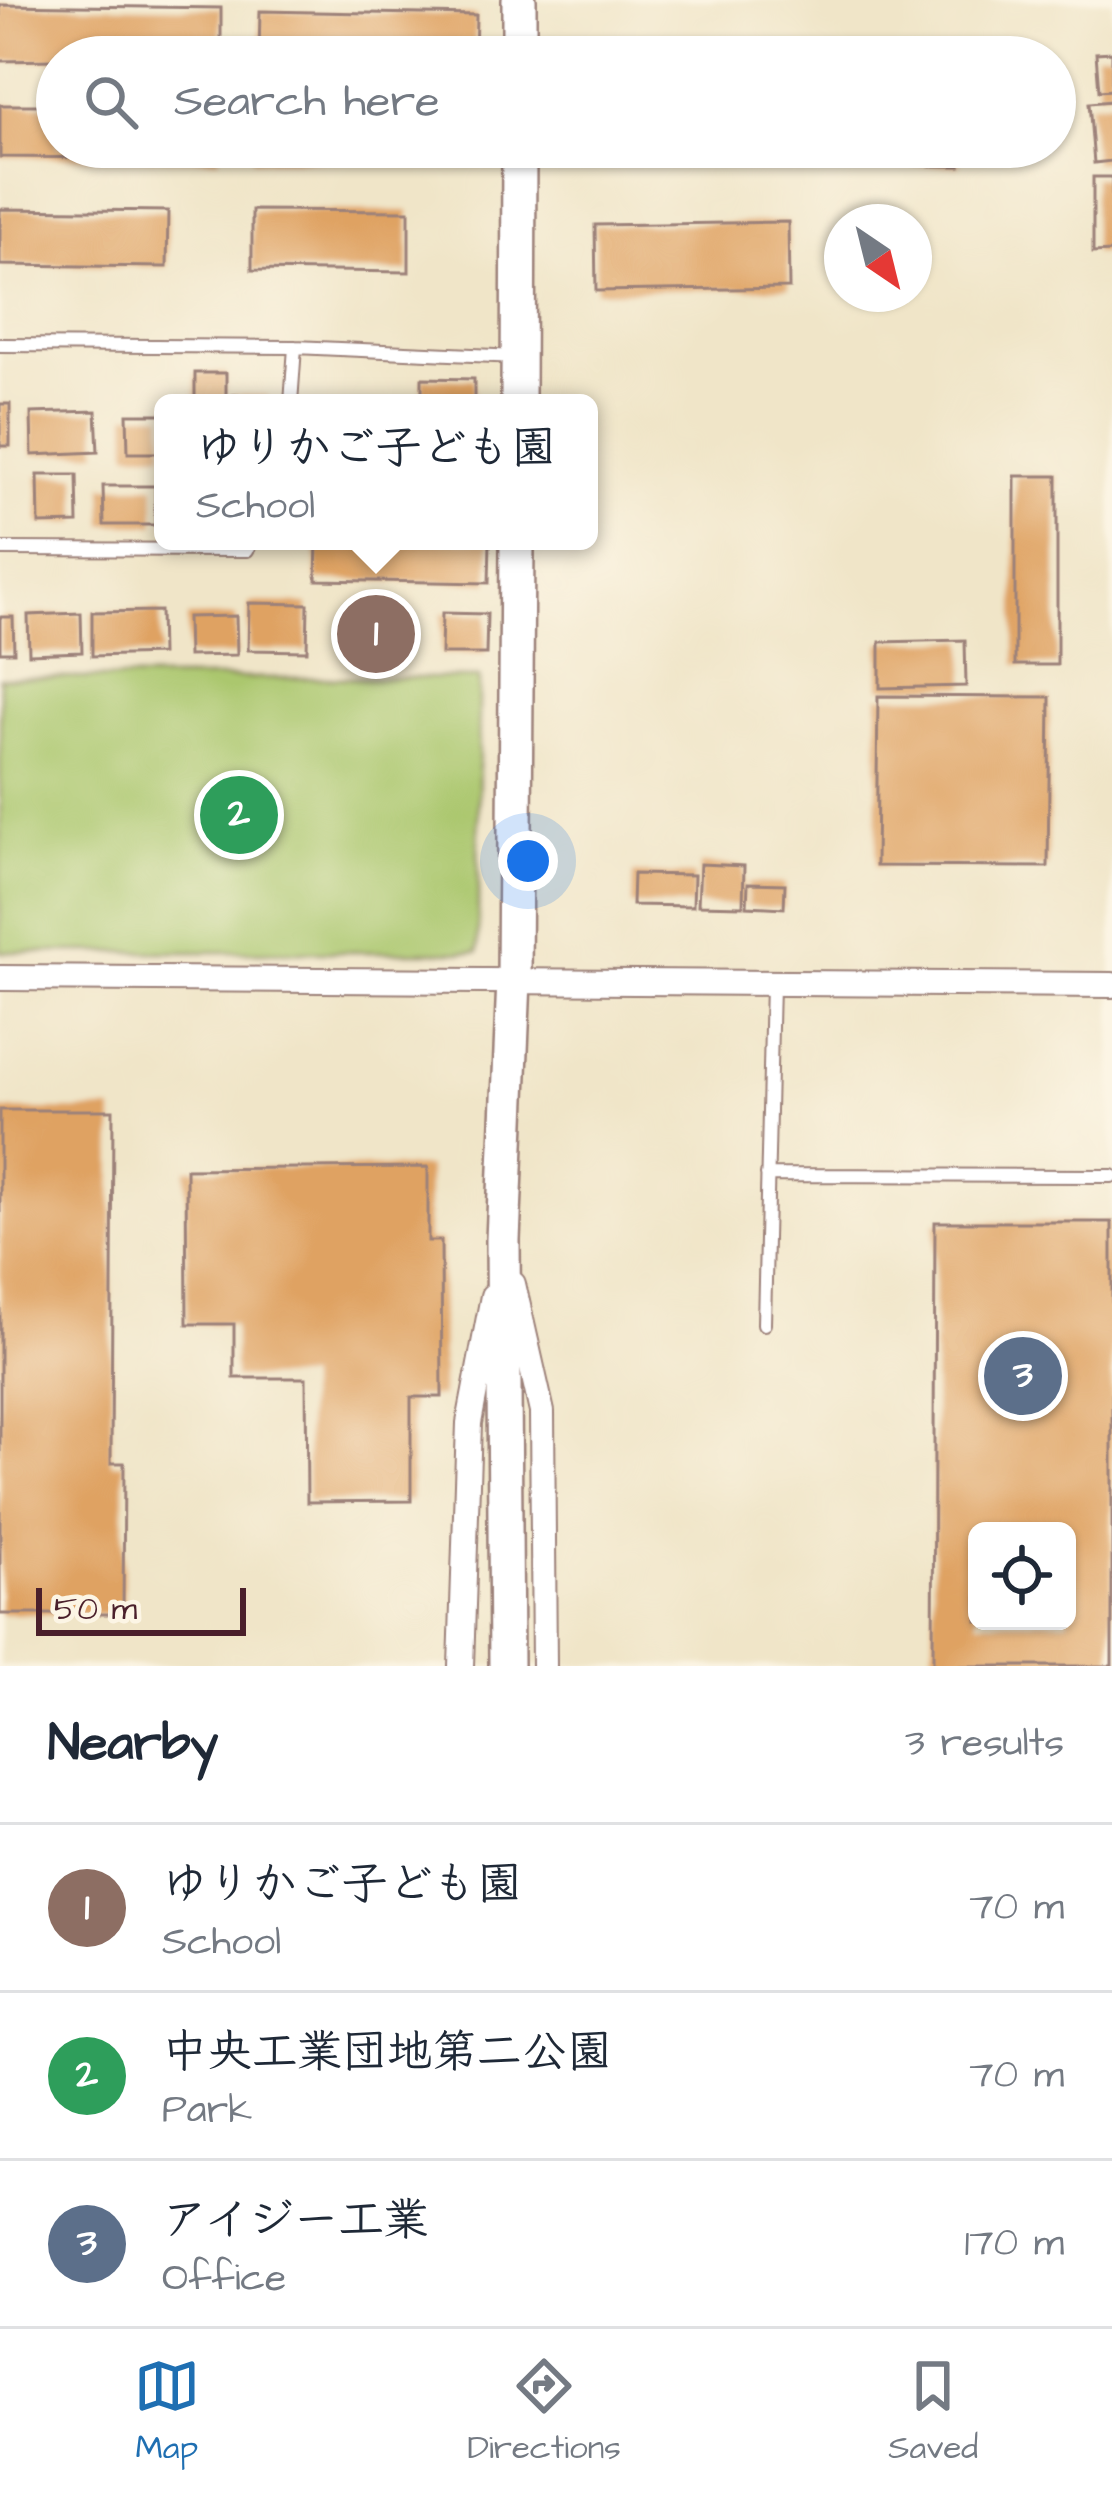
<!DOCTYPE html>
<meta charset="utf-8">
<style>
body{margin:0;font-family:"Architects Daughter","Klee One",sans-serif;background:#f6f6f7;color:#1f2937}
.controls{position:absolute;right:36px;bottom:36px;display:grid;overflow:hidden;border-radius:18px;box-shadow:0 3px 9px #0004}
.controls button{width:108px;height:108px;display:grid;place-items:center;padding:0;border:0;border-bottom:3px solid #e0e1e3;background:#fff;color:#1f2937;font:60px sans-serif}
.compass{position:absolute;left:824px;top:204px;width:108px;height:108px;border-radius:50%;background:#fff;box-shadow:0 3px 9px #0004;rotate:145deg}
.scale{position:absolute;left:36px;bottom:30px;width:210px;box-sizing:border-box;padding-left:12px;border:6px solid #4a1f2b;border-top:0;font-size:33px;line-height:42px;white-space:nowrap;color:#4a1f2b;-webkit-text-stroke:9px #fcf5e5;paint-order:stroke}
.you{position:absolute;left:528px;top:861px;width:42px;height:42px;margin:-30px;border:9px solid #fff;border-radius:50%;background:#1a73e8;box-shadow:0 0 0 18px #1a73e833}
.badge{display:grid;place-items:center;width:78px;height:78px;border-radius:50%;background:#1f6fb2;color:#fff;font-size:39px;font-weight:700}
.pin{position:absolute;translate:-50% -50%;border:6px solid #fff;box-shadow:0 3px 12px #0006}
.popup{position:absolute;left:154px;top:394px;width:444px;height:156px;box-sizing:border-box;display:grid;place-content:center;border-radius:18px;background:#fff;filter:drop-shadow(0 3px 9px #0005);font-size:39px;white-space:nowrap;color:#747a83}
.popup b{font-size:45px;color:#1f2937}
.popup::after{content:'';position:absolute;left:50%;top:100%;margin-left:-24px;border:24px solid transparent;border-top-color:#fff}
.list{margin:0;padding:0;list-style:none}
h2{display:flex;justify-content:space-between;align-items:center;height:156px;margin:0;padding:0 48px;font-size:51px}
h2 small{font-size:39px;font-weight:400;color:#747a83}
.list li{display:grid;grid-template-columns:78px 1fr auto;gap:36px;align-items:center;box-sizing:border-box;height:168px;padding:0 48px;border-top:3px solid #e0e1e3}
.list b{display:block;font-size:45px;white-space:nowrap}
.list p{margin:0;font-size:39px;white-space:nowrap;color:#747a83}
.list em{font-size:39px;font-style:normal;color:#747a83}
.icon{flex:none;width:66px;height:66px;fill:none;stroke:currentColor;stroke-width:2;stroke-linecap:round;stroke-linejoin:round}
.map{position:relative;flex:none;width:1112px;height:1666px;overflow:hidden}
.search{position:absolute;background:#fff;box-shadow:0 3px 9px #0004;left:36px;right:36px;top:36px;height:132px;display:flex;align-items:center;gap:30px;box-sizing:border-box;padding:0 42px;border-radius:66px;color:#747a83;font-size:45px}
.sheet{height:660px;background:#fff}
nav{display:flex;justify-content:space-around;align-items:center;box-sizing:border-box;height:168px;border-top:3px solid #e0e1e3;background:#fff;font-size:33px;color:#747a83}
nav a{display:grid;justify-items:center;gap:6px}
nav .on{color:#1f6fb2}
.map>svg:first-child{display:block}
</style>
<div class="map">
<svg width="1112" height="1666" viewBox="0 0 1112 1666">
<rect width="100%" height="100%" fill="#fcf5e5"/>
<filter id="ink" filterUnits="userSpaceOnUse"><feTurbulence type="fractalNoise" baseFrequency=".00833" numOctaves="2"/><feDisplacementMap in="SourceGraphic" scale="24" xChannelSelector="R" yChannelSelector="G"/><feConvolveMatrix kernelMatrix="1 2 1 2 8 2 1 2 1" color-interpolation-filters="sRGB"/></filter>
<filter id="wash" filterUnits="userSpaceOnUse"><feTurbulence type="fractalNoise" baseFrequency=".004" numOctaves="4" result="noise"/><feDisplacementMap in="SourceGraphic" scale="48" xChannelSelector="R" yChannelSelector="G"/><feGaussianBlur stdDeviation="2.7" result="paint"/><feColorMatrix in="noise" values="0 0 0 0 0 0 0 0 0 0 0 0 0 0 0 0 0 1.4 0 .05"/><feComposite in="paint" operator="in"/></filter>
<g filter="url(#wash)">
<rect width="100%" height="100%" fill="#f0e5c8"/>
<path fill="#abc76e" stroke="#7a734c" stroke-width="3" d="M0,678h479l-1,274h-478z"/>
<g id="blocks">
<path fill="#dfa262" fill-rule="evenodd" d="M0,5l221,3v49l-221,4z
M260,11l216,4 -1,42h-216z
M1112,52v38l-13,1 -3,-38z
M1112,101v60l-18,2 -5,-60z
M0,105h57v42h162v12l-219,-2z
M252,147h152v13h-152z
M855,147h106l-1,19 -106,-1z
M1093,177h19v75l-19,1z
M0,209l168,2 -1,56 -167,-2z
M252,210l157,1v61l-157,-2z
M788,222l1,66 -193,3 -1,-66z
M195,373h31v30h-31z
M422,378l52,1v24h-52z
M233,395h35v8h-35z
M0,404h10v42h-10z
M96,411l2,41 -66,3 -1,-42z
M127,414h36v39h-35z
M38,475h39l1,48 -39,1z
M1015,476h42v189h-42z
M103,486h52v39h-51z
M317,541h173l-1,42 -173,-3z
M249,603l59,1 -1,47 -59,-1z
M160,611l1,43 -69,2v-44z
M81,613l1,39 -53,2 -1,-39z
M442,613l45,1 -1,40h-45z
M236,616l1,39 -49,1 -1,-39z
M0,617h13l1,35h-14z
M965,640l1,46 -86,2v-46z
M878,696l172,1 -2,170 -172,-1z
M700,864l44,2 -1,40 -45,-1z
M633,874l61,1 -1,31 -61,-1z
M748,883l37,1 -1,24 -37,-2z
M0,1110h113l-2,353h13l-1,151h-123z
M428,1167v74h13l1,156h-31v104l-104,1 -1,-124h-72v-54h-47l-1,-155z
M935,1222h177v444h-179zM977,1531h90v90h-90z"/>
</g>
</g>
<g filter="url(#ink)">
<use href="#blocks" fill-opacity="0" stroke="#9d827a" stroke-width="3"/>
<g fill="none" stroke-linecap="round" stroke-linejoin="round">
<g stroke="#9d827a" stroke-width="16">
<path id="service" d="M0,345l295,2 222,10
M291,403l4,-56
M0,549l247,1 5,-9
M767,1175l345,1
M764,1324l8,-340"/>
</g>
<g stroke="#9d827a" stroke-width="28">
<path id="minor" d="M0,978l1112,7
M513,1284l29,128 2,254
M461,1666l8,-243 24,-127"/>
</g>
<g stroke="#9d827a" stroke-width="38">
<path id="tertiary" d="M519,57v-57
M518,403l1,-256
M506,1666l-3,-426 11,-260 3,-439"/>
</g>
<use href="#service" stroke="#fff" stroke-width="12"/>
<use href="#minor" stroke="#fff" stroke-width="24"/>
<use href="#tertiary" stroke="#fff" stroke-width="33"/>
</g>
</g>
</svg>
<div class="controls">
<button><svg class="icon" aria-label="locate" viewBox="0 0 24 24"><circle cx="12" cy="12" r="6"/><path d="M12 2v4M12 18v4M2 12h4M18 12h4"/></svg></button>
</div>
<svg class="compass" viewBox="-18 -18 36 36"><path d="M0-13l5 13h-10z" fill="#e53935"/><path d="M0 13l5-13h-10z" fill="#747a83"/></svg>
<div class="scale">50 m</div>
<div class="you"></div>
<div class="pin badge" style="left:376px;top:634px;background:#8d6e63">1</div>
<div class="popup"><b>ゆりかご子ども園</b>School</div>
<div class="pin badge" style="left:239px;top:815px;background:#2e9e5b">2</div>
<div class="pin badge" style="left:1023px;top:1376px;background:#5c6f8a">3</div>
<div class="search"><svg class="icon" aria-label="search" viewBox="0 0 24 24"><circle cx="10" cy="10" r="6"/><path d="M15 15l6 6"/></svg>Search here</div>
</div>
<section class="sheet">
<h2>Nearby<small>3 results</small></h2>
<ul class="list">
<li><span class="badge" style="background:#8d6e63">1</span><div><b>ゆりかご子ども園</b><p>School</p></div><em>70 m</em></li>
<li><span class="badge" style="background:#2e9e5b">2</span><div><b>中央工業団地第二公園</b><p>Park</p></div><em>70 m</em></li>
<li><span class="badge" style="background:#5c6f8a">3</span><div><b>アイジー工業</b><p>Office</p></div><em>170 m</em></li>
</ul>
</section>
<nav>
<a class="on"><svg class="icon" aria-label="map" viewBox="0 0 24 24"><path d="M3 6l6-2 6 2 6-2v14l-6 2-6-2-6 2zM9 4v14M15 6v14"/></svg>Map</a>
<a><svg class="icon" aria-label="directions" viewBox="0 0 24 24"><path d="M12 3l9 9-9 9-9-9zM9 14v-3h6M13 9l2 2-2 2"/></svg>Directions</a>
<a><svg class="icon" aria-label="saved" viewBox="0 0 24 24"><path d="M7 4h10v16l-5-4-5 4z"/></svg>Saved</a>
</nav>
